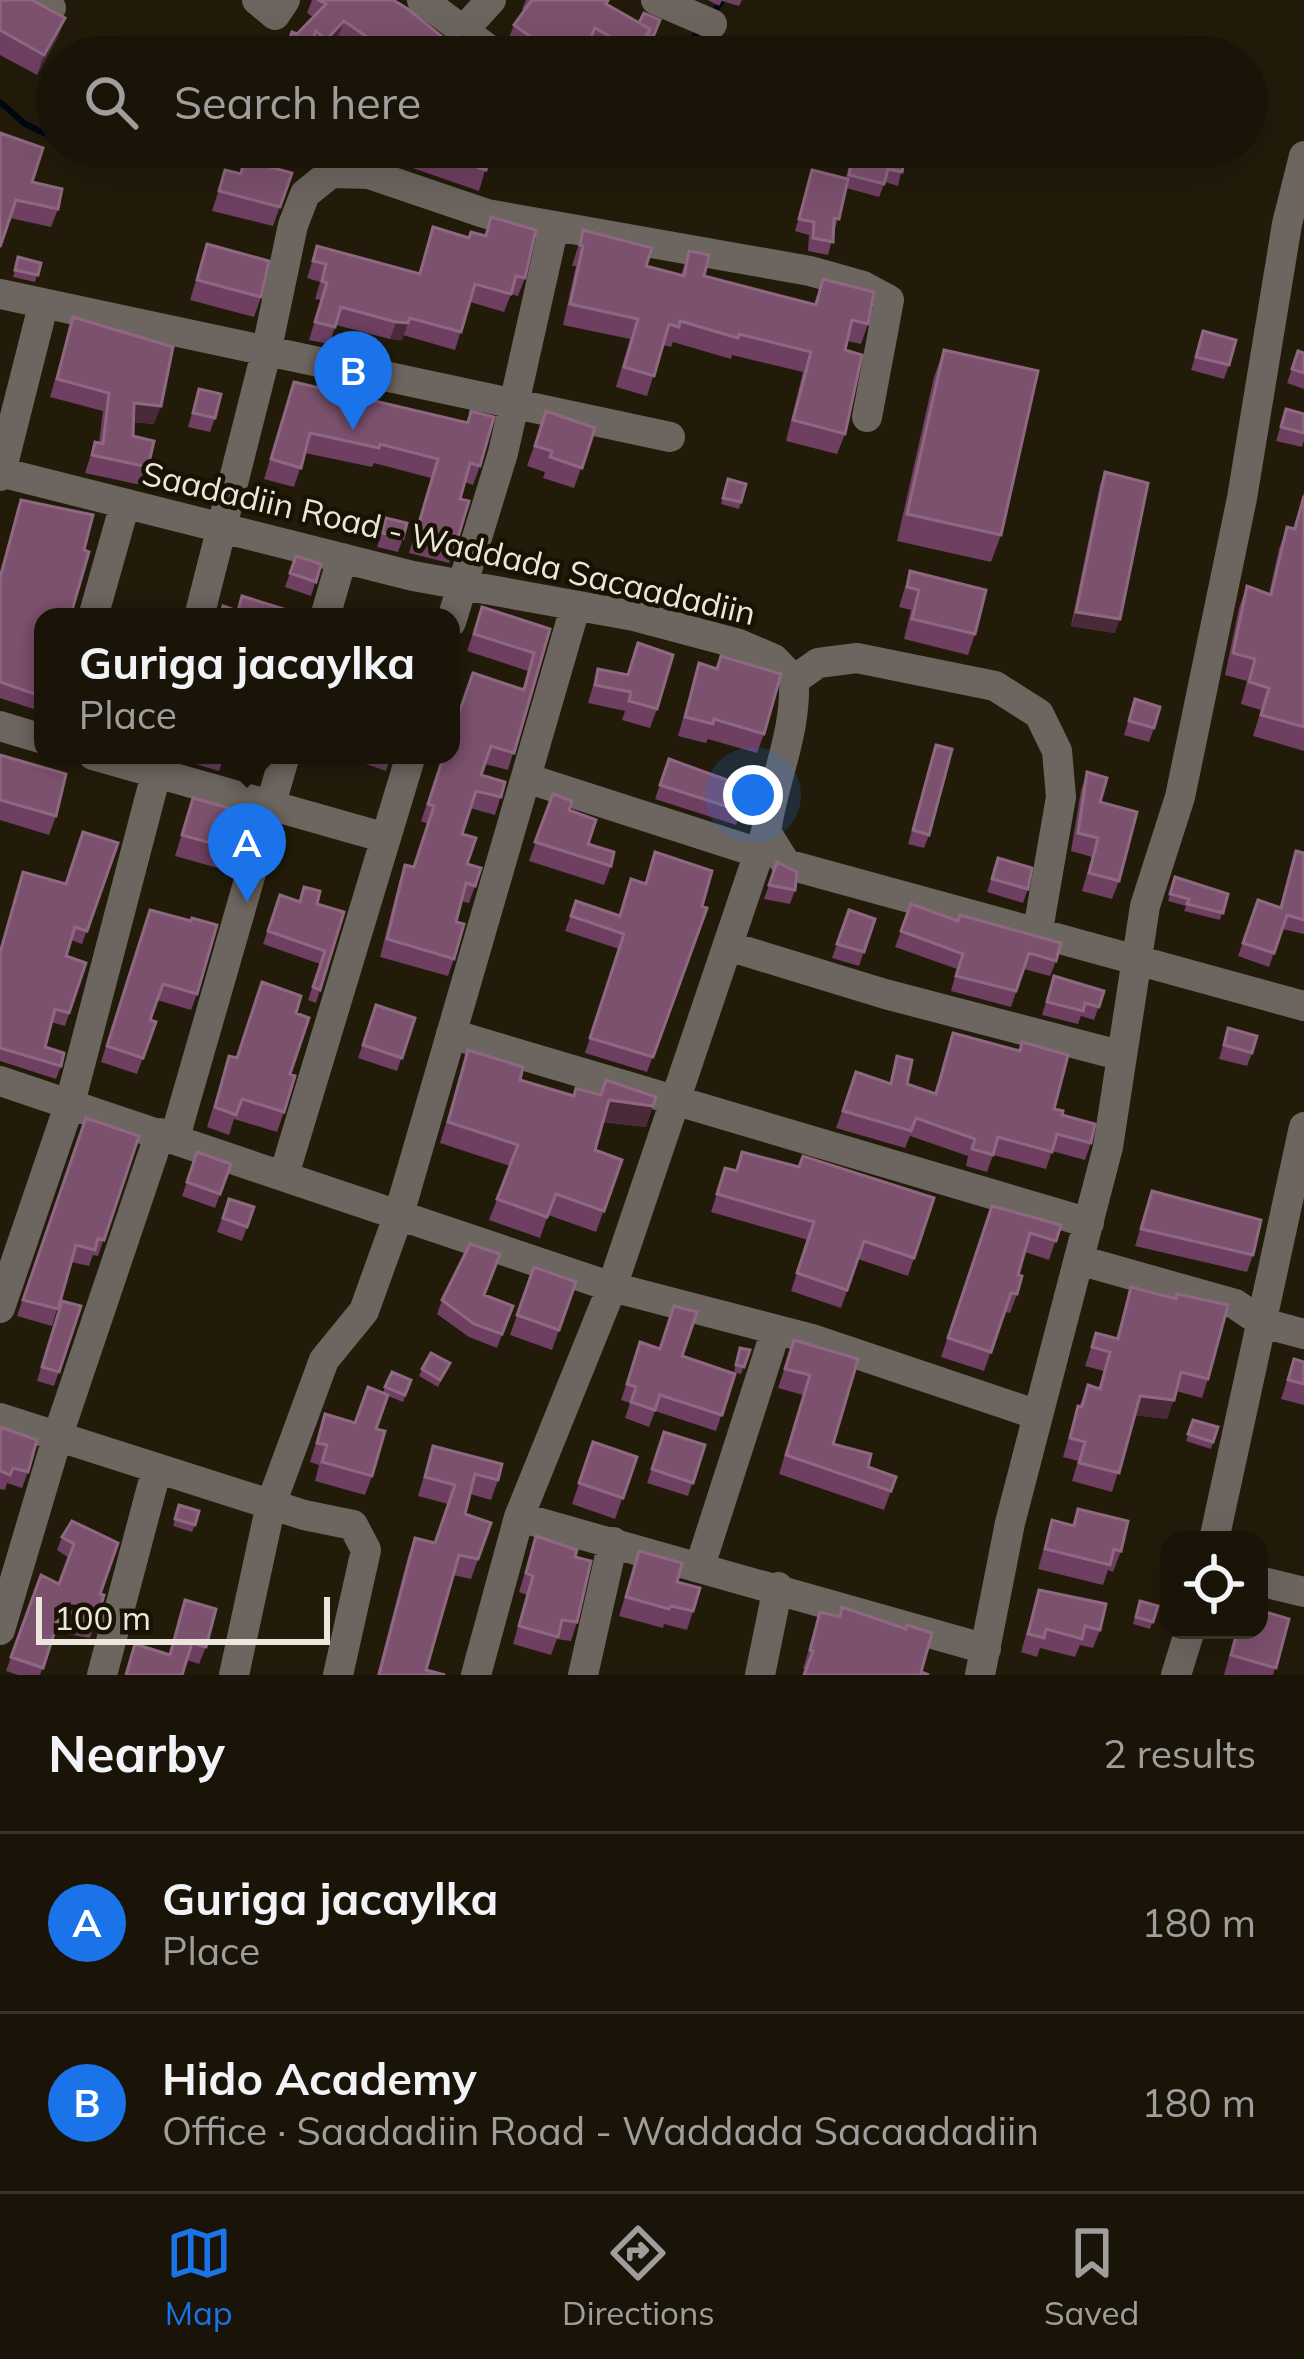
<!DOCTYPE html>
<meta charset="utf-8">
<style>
body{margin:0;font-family:Mulish,sans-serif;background:#272116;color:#f1f3f6}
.controls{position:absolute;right:36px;bottom:36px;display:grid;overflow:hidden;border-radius:24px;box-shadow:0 12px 48px #0002}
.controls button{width:108px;height:108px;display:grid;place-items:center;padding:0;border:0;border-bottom:3px solid #383329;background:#1a1408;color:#f1f3f6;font:60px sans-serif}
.scale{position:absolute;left:36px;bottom:30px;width:294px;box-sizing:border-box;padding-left:12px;border:6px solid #ece7dc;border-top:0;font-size:33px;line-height:42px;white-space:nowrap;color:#ece7dc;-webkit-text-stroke:9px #181203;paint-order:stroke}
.you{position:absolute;left:753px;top:795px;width:42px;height:42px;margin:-30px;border:9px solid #fff;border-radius:50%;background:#1a73e8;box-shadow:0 0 0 18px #1a73e833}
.badge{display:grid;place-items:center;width:78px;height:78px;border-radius:50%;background:#1a73e8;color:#fff;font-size:39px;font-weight:700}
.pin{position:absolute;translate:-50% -99px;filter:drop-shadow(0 3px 6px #0008)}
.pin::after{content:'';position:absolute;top:63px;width:42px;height:36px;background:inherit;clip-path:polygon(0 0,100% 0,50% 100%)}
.popup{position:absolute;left:34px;top:608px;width:426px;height:156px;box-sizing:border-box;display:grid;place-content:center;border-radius:24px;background:#1a1408;filter:drop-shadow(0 3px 9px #0005);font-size:39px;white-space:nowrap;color:#9f9e9c}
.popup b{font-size:45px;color:#f1f3f6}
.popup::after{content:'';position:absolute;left:50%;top:100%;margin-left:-24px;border:24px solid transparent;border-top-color:#1a1408}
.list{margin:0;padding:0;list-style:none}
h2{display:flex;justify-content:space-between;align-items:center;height:156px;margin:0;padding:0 48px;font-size:51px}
h2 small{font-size:39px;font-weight:400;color:#9f9e9c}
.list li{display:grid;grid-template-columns:78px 1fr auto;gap:36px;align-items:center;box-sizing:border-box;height:180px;padding:0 48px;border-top:3px solid #383329}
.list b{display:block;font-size:45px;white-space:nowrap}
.list p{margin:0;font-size:39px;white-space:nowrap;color:#9f9e9c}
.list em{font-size:39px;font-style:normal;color:#9f9e9c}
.icon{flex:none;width:66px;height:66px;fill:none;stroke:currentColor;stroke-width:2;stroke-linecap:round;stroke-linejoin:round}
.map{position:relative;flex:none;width:1304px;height:1675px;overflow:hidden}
.search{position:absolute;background:#1a1408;box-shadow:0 12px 48px #0002;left:36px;right:36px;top:36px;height:132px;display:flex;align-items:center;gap:30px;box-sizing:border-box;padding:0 42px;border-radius:66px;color:#9f9e9c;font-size:45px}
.sheet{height:516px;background:#1a1408}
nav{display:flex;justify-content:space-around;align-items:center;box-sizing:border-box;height:168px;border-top:3px solid #383329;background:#1a1408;font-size:33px;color:#9f9e9c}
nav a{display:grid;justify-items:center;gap:6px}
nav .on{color:#1a73e8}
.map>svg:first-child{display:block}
</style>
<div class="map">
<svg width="1304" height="1675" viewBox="0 0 1304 1675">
<rect width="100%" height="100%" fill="#221b0a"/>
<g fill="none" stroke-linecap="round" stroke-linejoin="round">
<path stroke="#000710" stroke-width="6" d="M713,13l10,-13
M174,57l22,-6 14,6
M661,57l28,-14 12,-15
M0,102l25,22 32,15"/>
<path stroke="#6d655f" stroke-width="30" d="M38,0l13,8
M257,0l18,15 10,-15
M422,0l77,57
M656,0l56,24
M462,32l29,-32
M0,294l670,143
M0,472l413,104 221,40 105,28 35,15 20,21c2,56 -20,97 -28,152l20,32 518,142
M0,476l43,-170
M93,617l32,-113
M199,617l67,-264 27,-128 12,-31 26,-21 38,1 118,40 323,57 53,15 26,14 -22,117
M325,617l17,-59
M451,622l52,-169 51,-227
M794,680l24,-17 39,-5 138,28 44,28 18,37 4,46 -23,133
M0,726l43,13
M93,755l293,83
M526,778l233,75
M728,946l157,48 234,61
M451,1034l638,189
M0,1081l612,206 200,52 226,76
M175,1137l110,-382
M284,1175l127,-420
M1079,1260l156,44 28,19 41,11
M0,1308l70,-205 91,-348
M0,1418l304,97 49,10 13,25 -28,125
M519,1517l467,132
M1214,1540l90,-413
M700,1566l76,-236
M1259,1581l45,11
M0,1630l58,-195 102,-302
M102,1675l55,-207
M234,1675l37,-171 53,-144 40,-49 35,-97 176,-606
M476,1675l43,-158 93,-230 154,-455
M583,1675l30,-133
M760,1675l18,-88
M980,1675l30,-152 98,-376 37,-241 35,-109 62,-299 45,-274 17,-68
M1176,1675l14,-45"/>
</g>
<path fill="#6e3f61" d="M0,0l65,18 -8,21 -20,36 -37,-20z
M312,0h81l58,44 42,13h-127l-28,-20 -18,20 -11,-9 -3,9h-23l9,-25 5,2 16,-17 -6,-4z
M526,0h84l-3,5 32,18 21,-3 -9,24 -6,-2 -8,15h-23l-25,-14 -6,14h-50l-25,-17 6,-15 10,-15 -2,-1z
M708,0h34l-3,6 -17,-5 -3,5z
M0,133l32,49 26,27 -7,18 -41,-9z
M377,147h115l-13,44 -104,-36z
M853,147h54l-9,39 -13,-4 -6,15 -33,-9 -18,67 -20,-4 1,-16 -14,-4 17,-61 34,8z
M244,160l48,13 -19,53 -61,-15 13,-41 15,3z
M491,217l34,61 -7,18 -7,-2 -7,18 -34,-10 -15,48 -52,-15 -1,5 -12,-1 -54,-14 -7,19 -20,-4 12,-40 -6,-1 5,-17 -13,-4 10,-32 101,28 15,-47 35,10 16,-1z
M583,230l63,36 35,9 8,-24 15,25 110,28 9,-25 45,45 -7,20 -14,-3 -2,9v84l-8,20 -51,-13 17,-69 -71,-17 -1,4 -58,-17 -2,5 -8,-2 -16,51 -31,-9 14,-48 -67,-14 13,-59h-4z
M207,244l54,53 -7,20 -64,-17z
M18,257l23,6 -6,19 -22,-5z
M73,317l81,107 -21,-2v14l15,31 -7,18 -56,-12 10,-31 4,1 4,-32 -53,-14z
M1203,331l26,34 -5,14 -33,-9z
M944,350l57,185 -10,27 -94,-21 37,-164z
M1298,351l6,2v36l-17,-6z
M294,382l172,41 5,-12 9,55 -7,19 -9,-3 -4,17 -4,45 -7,19 -40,-10 22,-75 -57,-15 -2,4 -67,-14 -11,34 -30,-8z
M199,389l16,29 -5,14 -22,-5z
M1286,409l18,5v27l-2,6 -26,-6z
M546,412l49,16 -21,60 -31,-10 2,-6 -18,-6z
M1105,472l10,161 -44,-7 29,-141z
M728,479l13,23 -2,7 -18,-5z
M1304,492v259l-51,-15 8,-26 -20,-6 6,-23 -22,-6 14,-67 8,-22 22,8 10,-45 8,-22 6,2z
M21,500l63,50 -41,67v95l-43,-14v-125z
M386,518l17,20 -5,14 -21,-5z
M296,556l25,8 -10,32 -26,-9z
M910,571l65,63 -7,21 -64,-16 7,-29 -12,-3z
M482,607l68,22 -42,141 -23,-6 -4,11 24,7 -10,33 -25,-7 -8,26 5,30 8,22 -6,17 -8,-2 -5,21 -2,37 -6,17 -68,-19 19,-75 6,-17 8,1 15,-42 -7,-3 23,-66 79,-66 5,-18 -61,-20z
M721,656l43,78 -7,19 -49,-14 -2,4 -28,-7 21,-73 17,6z
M598,669l59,40 -7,19 -28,-8 3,-9 -37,-8z
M1135,699l19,29 -5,14 -25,-7z
M936,745l-7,90 -5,13 -16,-4z
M0,755l56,61 -7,19 -49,-15z
M188,755h37l-6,16 -33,-10z
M340,755h51l-5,16z
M669,759l80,29 -13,37 -81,-26z
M1087,772l13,30 19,79 -7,18 -30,-8 10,-34 -21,-6 10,-60z
M553,794l16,16 19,34 23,22 -7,19 -75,-24z
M193,798l39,51 -7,21 -50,-14z
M118,843l-36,101 -11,-4 -5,16 20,7 -21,63 -14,-4 -6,25 16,19 -5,13 -56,-18v-112l23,-77 42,12z
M1296,851l8,2v81l-22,-5 -13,38 -31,-11 20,-56 22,8z
M655,852l47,54 5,2 -60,164 -62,-19 34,-104 -54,-18 11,-30 43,15 12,-37 14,4z
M998,858l30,31 -5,14 -36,-11z
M777,862l18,28 -5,14 -26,-5z
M1175,877l53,17 -8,26 -36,-9 2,-5 -18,-5z
M304,887l13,17 27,8 -28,91 -8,-3 12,-36 -57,-20 17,-49 19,6z
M911,904l145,57 -6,15 -26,-7 -13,38 -60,-16 6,-22 -62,-22z
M150,910l47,84 -6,16 -34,-10 -7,20 6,2 -19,52 -36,-12z
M849,910l26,9 -16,47 -27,-8z
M1054,976l50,15 -10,29 -13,-4 -3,8 -36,-9z
M376,1005l39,13 -18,53 -39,-13z
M296,1013l-6,61 -6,38 -7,20 -43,-13 -5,16 -22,-8 22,-71 7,2z
M1228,1028l24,25 -5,13 -28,-7z
M953,1033l109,82 29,28 -6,17 -33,-9 -6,18 -53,-14 -6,17 -21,-6 2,-10 -58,-20 -5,12 -69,-20 20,-56 33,12 8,-28 10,28 27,10z
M468,1050l52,30 126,47 -43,-5 -8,28 27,10 -26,72 -48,-17 -8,23 -51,-18 21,-54 -70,-23z
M86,1118l53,18 -41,120 -5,-1 -4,11 -18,-4 -19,64 -35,-10z
M197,1152l34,12 -16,44 -33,-12z
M742,1152l57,15 135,31 -26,78 -50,-17 -17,49 -50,-17 17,-51 -97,-28 14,-44 10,2z
M1152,1191l101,64 -6,17 -112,-26z
M229,1199l25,8 -12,34 -25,-9z
M992,1206l69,19 -12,35 -24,-8 -7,23 -1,19 -7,19 -5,-1 -21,59 -43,-14z
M534,1267l42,15 -24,68 -42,-15z
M1131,1287l77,92 -6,19 -26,-7 -9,28 -32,-4 -23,77 -40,-11 6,-20 -15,-4 9,-32 16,-40 11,3 5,-17 -19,-5 11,-33 20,5z
M484,1295l29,11 -16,42 -28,-11 -32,-23 5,-14z
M81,1306l-27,80 -17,-5 20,-66z
M794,1340l64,19 -25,85 35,23 28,10 -12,33 -105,-36 24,-79 -25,-7z
M640,1342l95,32 -19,57 -61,-20 -6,16 -24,-9 5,-15 -9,-3z
M740,1348l10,2 -9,24 -7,-2z
M1294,1359l10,3v43l-23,-6z
M450,1363l-12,24 -19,-11 3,-7z
M411,1380l-8,22 -15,-6 -12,33 -4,47 -7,19 -50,-14 4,-16 -9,-3 15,-48 30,9 28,-30 2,-6z
M1193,1420l25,7 -7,22 -25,-8z
M0,1427l28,45 -6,16 -15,-5 -2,7 -5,-1z
M664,1432l41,13 -17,51 -41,-13z
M593,1442l44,15 -22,62 -43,-15z
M433,1446l65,34 -7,20 -21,-6 -5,20 26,9 -20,56 -18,-4 -27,95 19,5h-68l31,-118 7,-19 20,5 13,-39 -30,-8z
M179,1505l16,20 -3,7 -19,-6z
M1078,1509l43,42 -8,21 -5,-2 -5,15 -65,-16 14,-49 20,5z
M72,1521l28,73 4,1 -14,43 -35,-6 -15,43h-22l-12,-4 35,-96 18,9 10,-26 -12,-8 5,-13z
M536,1536l39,21 2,65 -6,19 -14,-2 -6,16 -38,-11 14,-49 -8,-3z
M639,1551l38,31 16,29 -6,19 -23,-6 -1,4 -44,-12z
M1039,1590l61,40 -7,18 -13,-3 -5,12 -35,-9 -3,9 -16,-5z
M185,1600l21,47 -7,17 -12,-4 -5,15h-57l10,-31 34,11z
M1140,1601l18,5 -8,23 -17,-5z
M820,1612l101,60 -118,-3z
M1289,1619l-16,56h-49l12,-45h23z"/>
<path fill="#4a2939" d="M65,18l-8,21 -20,36 7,-20z
M344,21l-6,16 -18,20 6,-17z
M396,322l12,1 -6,17 -12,-1z
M134,403l27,3 -7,18 -27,-3z
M1076,612l44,7 -5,14 -44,-7z
M609,1100l44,6 -7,21 -45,-6z
M1140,1396l34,4 -7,19 -34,-4z"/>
<path fill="#7c516e" stroke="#8e6880" stroke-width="3" d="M0,0h32l33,18 -21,37 -44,-25z
M319,0h74l15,9 43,35 5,-8 37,21h-107l-3,-2 3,-5 -42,-29 -18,19 -10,-9 -10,25 -20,-7 6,-17 5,2 29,-30z
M532,0h76l-2,4 44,25 -14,23 -41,-24 -13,29h-8l-39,-17 -21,-15z
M644,13l16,7 -7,17 -5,-2 2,-6 -11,-6z
M0,133l43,15 -11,34 30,7 -4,20 -42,-9 -16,47z
M418,147h74l-6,23z
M855,147h52l-5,25 -14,-3 -4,15 -35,-9z
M244,160l48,13 -12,34 -61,-16 6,-21 16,4z
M812,170l36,9 -9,40 -5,-1 -1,24 -20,-4 1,-16 -15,-3z
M491,217l45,13 -11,48 -9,-2 -5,18 -36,-10 -14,48 -51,-14 -2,5 -12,-1 -55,-15 -6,20 -20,-5 12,-39 -5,-2 4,-17 -13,-3 4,-15 103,28 13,-47 36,11 2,-6 15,4z
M583,230l69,18 -6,18 38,10 5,-25 20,4 -5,21 112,29 7,-26 51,13 -6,32 -16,-4 -7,30 17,5 -17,79 -52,-14 18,-68 -72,-18 -1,4 -58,-17 -1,6 -10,-3 -15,52 -30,-9 14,-48 -68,-15 13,-58 -3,-1z
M207,244l62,17 -8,36 -64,-17z
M18,257l23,6 -3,12 -23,-5z
M73,317l100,30 -12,59 -27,-3 -1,33 21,5 -6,26 -56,-12 3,-13 8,2 6,-51 -52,-14z
M1203,331l33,9 -7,25 -33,-8z
M944,350l94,21 -37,164 -94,-21z
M1298,351l6,2v20l-12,-4z
M294,382l174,41 3,-12 23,6 -14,49 -10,-3 -10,36 9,2 -13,43 -40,-11 22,-74 -58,-15 -1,4 -69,-15 -9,35 -30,-9z
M199,389l22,5 -6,24 -22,-5z
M1286,409l18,5v19l-23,-6z
M546,411l49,17 -13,40 -32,-11 2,-6 -17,-5z
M1105,472l43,11 -28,136 -44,-7z
M728,479l18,5 -5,18 -18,-4z
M1304,496v231l-43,-12 8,-27 -20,-6 6,-23 -22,-6 14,-67 24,9 16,-68 8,2z
M21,500l72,15 -9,35 5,2 -19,65h-27v80l-43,-15v-104z
M386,518l21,5 -4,15 -21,-5z
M296,556l25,8 -5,18 -26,-9z
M910,571l76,19 -11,44 -63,-15 7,-29 -12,-3z
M242,596l67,21h-89l3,-11 15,5z
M482,607l68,22 -36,124 -23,-7 -10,29 24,7 -4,15 -25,-6 -14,43 14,4 -9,26 14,4 -6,18 -9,-3 -10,39 8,2 -10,35 -67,-20 18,-74 9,2 20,-61 -6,-2 16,-49h7v-19l22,-63 51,17 10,-37 -60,-19z
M638,643l35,12 -16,54 -28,-8 2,-9 -36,-7 3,-16 30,6z
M721,656l60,18 -17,60 -50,-15 -1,5 -28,-7 14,-54 18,6z
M1135,699l25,8 -6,21 -25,-7z
M936,745l16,4 -23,86 -16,-5z
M0,755l66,19 -10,42 -56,-16z
M669,759l80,29 -8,23 -81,-26z
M1087,772l20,6 -7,24 37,10 -18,69 -30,-8 9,-35 -20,-5z
M553,794l19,7 -3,9 27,10 -8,24 26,8 -3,14 -76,-24z
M193,798l50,14 -11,37 -50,-14z
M83,832l35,11 -31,88 -12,-4 -9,29 20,7 -17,50 -14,-4 -10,38 19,6 -3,13 -61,-18v-95l23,-81 43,12z
M1296,851l8,2v67l-17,-5 -13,38 -31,-10 15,-43 23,8z
M655,852l57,19 -10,35 5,2 -54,149 -63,-19 34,-104 -53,-18 5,-15 44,15 11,-37 15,5z
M998,858l34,10 -4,21 -36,-10z
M777,862l20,10 -2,18 -26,-5z
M1175,877l53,17 -5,19 -36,-9 2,-5 -19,-5z
M304,887l16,4 -3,13 27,8 -24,78 -7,-3 12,-36 -57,-20 12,-36 20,7z
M911,904l47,17 2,-6 101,28 -5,18 -27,-8 -13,38 -60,-15 7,-22 -62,-23z
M150,910l41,11 1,-3 25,7 -20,69 -34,-10 -13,36 6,2 -13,36 -36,-12z
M849,910l26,9 -11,33 -27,-8z
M1054,976l50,15 -5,16 -14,-4 -2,8 -36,-9z
M262,982l39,14 -5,17 13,5 -19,56 5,2 -11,36 -42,-13 -6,16 -21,-8 14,-51 8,2z
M376,1005l39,13 -13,40 -39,-13z
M1228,1028l29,8 -5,17 -28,-8z
M953,1033l67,18 2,-9 46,13 -14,54 9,2 -1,4 33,9 -4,19 -34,-9 -5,18 -54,-15 -5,18 -21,-6 3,-10 -59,-21 -5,13 -68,-20 13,-39 35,12 6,-28 15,4 -5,24 29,10z
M468,1050l55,17 -3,13 54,16 2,-8 25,7 5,-15 50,17 -3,9 -44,-6 -14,50 27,10 -18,51 -48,-17 -9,23 -50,-18 21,-54 -70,-23z
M86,1118l53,18 -35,104 -6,-2 -3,12 -19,-5 -18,64 -35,-9z
M197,1152l34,12 -11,30 -33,-12z
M742,1152l57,15 4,-11 131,42 -20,60 -50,-17 -17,49 -50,-17 17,-51 -97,-28 8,-26 12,3z
M1152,1191l109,29 -8,35 -112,-26z
M229,1199l25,8 -7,20 -24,-9z
M992,1206l69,19 -5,16 -26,-8 -12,42 4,1 -5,18 -6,-1 -20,59 -43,-14z
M470,1244l30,10 -16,41 29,11 -11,28 -28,-10 -32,-24z
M534,1267l42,15 -17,48 -42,-15z
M1131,1287l45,12 1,-5 51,11 -20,74 -27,-7 -7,28 -34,-4 -21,77 -40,-10 6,-21 -15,-4 8,-32 4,1 6,-22 12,4 10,-37 -18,-5 4,-14 22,6z
M62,1301l19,5 -22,66 -17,-5z
M674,1306l23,6 -15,44 53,18 -13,41 -62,-20 -5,15 -24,-8 5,-15 -9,-3 13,-42 20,7z
M794,1340l64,19 -25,85 38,10 -3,13 28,10 -5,14 -105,-36 24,-80 -25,-6z
M740,1348l10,2 -6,17 -8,-2z
M431,1353l19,10 -10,17 -18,-11z
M1294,1359l10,3v22l-16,-4z
M392,1372l19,8 -6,15 -20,-8z
M368,1387l20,8 -12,34 9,2 -13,45 -50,-14 5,-17 -10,-2 8,-29 30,9z
M1193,1420l25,7 -5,15 -25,-8z
M0,1427l37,13 -9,32 -15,-4 -3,7 -10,-4z
M664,1432l41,13 -12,38 -41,-14z
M593,1442l44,15 -14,41 -44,-15z
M433,1446l69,18 -4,16 -23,-6 -10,40 26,9 -13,36 -19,-4 -33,115 19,5h-66l36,-137 20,5 20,-58 -30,-8z
M179,1505l20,6 -4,14 -20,-6z
M1078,1509l50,12 -7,30 -7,-2 -4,16 -65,-16 7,-29 22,6z
M72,1521l46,22 -18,51 4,1 -9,30 -36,-7 -16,50 -32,-11 30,-82 18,9 15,-40 -12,-7z
M536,1536l41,14 -2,7 16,4 -14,61 -15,-2 -4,17 -39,-11 14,-50 -7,-3z
M639,1551l43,12 -5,19 23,6 -7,23 -22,-5 -2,3 -43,-12z
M1039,1590l67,14 -6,26 -15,-4 -3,13 -36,-10 -2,9 -16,-4z
M185,1600l31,9 -10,38 -14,-4 -10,32h-56l9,-31 35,11z
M1140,1601l18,5 -5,16 -17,-5z
M842,1607l64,22 1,-4 25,8 -11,39 8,3h-125l9,-24 -3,-1 10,-38 20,5z
M1259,1610l30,9 -13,49 -45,-13 7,-25h21z"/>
<g text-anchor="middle" stroke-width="9" stroke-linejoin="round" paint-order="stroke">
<g font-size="33" fill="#ece7dc" stroke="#181203">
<text transform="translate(449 543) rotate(13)" y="12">Saadadiin Road - Waddada Sacaadadiin</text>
</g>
</g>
</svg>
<div class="controls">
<button><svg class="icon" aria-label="locate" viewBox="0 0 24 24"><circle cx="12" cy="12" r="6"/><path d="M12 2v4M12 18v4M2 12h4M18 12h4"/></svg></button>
</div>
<div class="scale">100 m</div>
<div class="you"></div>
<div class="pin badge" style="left:247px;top:902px">A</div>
<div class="popup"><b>Guriga jacaylka</b>Place</div>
<div class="pin badge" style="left:353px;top:430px">B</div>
<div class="search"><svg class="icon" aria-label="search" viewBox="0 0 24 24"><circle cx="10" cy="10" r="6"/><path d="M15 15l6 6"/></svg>Search here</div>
</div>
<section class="sheet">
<h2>Nearby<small>2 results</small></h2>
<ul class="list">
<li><span class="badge">A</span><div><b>Guriga jacaylka</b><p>Place</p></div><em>180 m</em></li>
<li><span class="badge">B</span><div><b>Hido Academy</b><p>Office · Saadadiin Road - Waddada Sacaadadiin</p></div><em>180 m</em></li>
</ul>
</section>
<nav>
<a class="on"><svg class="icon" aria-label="map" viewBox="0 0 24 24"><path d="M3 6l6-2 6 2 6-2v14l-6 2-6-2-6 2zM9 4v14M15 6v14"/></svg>Map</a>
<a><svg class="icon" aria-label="directions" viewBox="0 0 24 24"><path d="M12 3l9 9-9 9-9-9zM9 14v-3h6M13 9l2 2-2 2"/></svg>Directions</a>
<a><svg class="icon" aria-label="saved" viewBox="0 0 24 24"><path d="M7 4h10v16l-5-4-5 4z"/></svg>Saved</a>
</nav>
